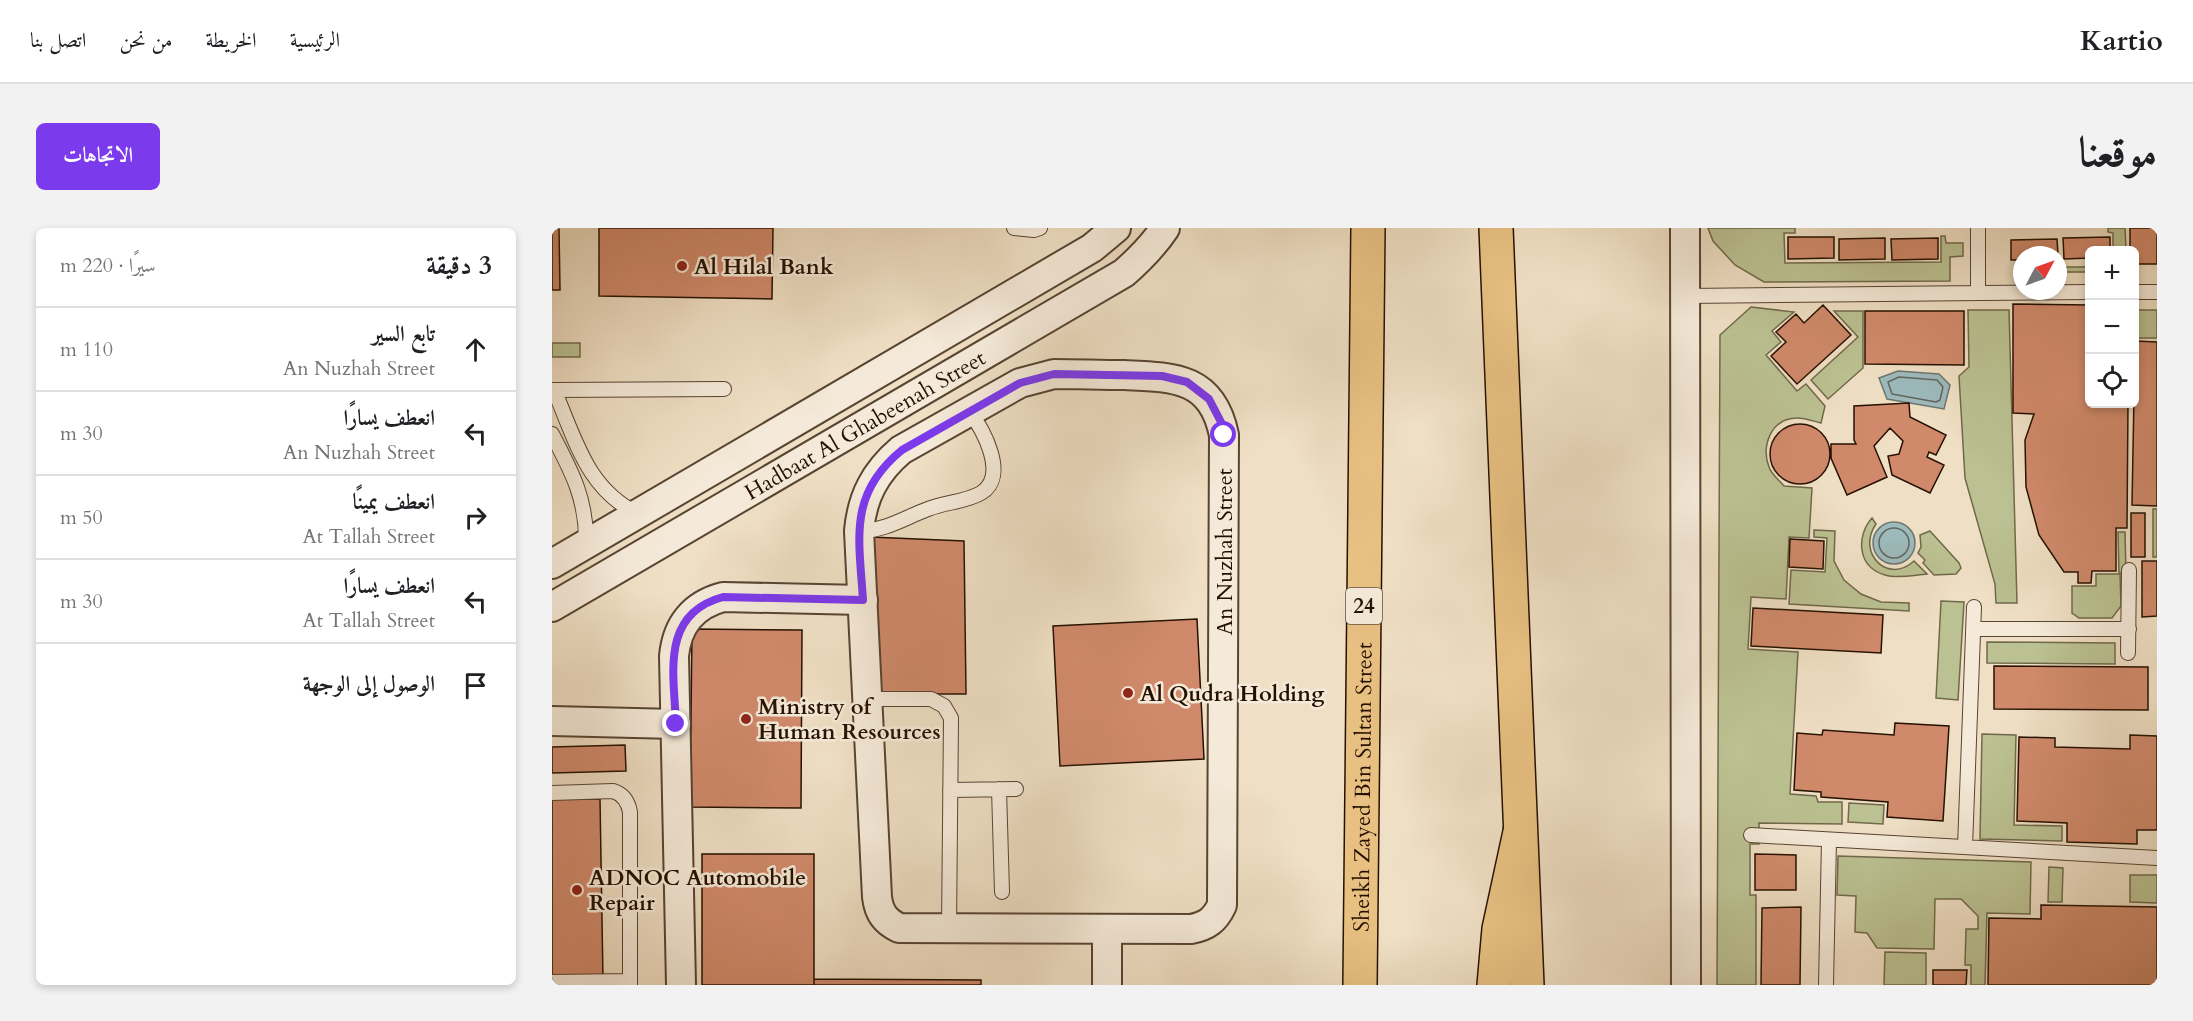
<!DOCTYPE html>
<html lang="ar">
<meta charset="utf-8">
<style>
body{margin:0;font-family:Cardo,Amiri,serif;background:#f2f2f2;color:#202124;direction:rtl}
.controls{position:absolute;right:18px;top:18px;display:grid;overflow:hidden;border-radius:9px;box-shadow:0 3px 9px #0003}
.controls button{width:54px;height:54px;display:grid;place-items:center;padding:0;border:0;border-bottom:2px solid #e0e0e0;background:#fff;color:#202124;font:30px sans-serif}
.compass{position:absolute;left:1461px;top:18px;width:54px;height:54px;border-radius:50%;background:#fff;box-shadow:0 3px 9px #0003;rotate:49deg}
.stop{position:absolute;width:18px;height:18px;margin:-14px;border:4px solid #7c3aed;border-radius:50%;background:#fff}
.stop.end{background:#7c3aed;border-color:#fff;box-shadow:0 2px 6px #0008}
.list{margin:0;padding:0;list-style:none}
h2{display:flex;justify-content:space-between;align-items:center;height:78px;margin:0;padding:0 24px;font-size:26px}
h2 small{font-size:20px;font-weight:400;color:#757577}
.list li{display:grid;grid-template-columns:39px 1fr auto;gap:18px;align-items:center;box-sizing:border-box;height:84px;padding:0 24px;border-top:2px solid #e0e0e0}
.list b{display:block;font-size:22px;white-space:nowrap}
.list p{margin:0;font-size:20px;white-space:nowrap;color:#757577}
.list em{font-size:20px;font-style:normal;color:#757577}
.icon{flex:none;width:33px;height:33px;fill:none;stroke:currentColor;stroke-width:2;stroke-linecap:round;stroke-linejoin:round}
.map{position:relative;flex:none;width:1605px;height:757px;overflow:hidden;direction:ltr;border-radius:9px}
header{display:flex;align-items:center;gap:36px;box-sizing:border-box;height:84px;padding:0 30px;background:#fff;border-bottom:2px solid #e0e0e0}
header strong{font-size:28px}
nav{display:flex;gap:33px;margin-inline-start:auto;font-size:21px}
.intro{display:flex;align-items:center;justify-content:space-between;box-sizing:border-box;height:144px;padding:0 36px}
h1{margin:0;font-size:42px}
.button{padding:15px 27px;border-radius:9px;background:#7c3aed;color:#fff;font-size:21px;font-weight:700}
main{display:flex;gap:36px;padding:0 36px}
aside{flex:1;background:#fff;border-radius:9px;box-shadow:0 3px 9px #0003}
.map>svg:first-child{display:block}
</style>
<header>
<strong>Kartio</strong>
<nav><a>الرئيسية</a><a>الخريطة</a><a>من نحن</a><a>اتصل بنا</a></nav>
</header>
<div class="intro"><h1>موقعنا</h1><a class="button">الاتجاهات</a></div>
<main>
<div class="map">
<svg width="1605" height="757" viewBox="0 0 1605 757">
<rect width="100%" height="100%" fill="#efdfc4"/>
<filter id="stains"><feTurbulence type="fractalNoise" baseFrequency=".00333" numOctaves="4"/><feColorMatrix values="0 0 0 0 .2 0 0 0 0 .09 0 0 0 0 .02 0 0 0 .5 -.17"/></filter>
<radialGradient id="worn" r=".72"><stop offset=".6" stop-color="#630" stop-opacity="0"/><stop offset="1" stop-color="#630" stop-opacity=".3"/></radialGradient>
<path fill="#bbc192" stroke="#70694a" stroke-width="1.5" d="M1156,0h87v5h-11l1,30 156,-1v-26h4l1,7h17v13l-13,1v24l-186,1 -29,-17 -22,-24z
M1556,0h17l1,22h-13v-17l-5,-1z
M1506,39h31v5h-31z
M1199,79l43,5 -22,19 9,11 -15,13 31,36 9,-7 19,22 -4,17c-8,-2 -16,-5 -24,-5 -26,0 -36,28 -28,49 2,7 10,13 15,19l28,2 -3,50 -20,-1 -3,62 -35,-2 -3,52 50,3 -8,142 26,2 2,6h24v22l-83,-1v21h-9v51h6v90h-39l3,-650z
M1416,82h41l8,293h-21l-1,-19 -30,-106 -6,-102 10,-9z
M1583,82h22v28h-22z
M1282,83h29v57l-35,31 -17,-19 47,-43z
M0,115h28v14h-28z
M1601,281h4v48h-4z
M1320,290l4,6c-20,29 12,61 38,37l13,13c-13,1 -29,5 -42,1 -28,-8 -29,-39 -13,-57z
M1262,302l21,1 -1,30 10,19 17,14 20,8 28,1v8l-120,-7 2,-34 34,2 2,-34 -13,-1z
M1378,303l29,32 2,5 -5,6 -22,1 -11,-12 2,-3 -7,-7 3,-6 -1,-12z
M1566,304h7l1,41h-6l1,33 -9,12h-33l-7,-5v-27h24v-12h23z
M1389,373l23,1 -6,98 -22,-2z
M1435,414l128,1v21l-128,-1z
M1430,506l34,1 -2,90 48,1v15l-82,-2z
M1297,575l35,2 -1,19 -35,-2z
M1286,628l193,6 -1,52 -43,-1 -2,72h-14v-20h-6l1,-36h12v-13l-17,-17h-26l-1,50 -57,-1 -10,-15 -12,-1 1,-36 -19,-1z
M1497,639l14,1 -1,34h-14z
M1578,647h27v28l-27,-1z
M1333,724l41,1v32h-42z"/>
<path fill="#9dbabc" stroke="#6d7671" stroke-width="1.5" d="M1346,143l41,3 11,11 -6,24 -57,-10 -8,-21z
M1321 315a21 21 0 1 1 42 0a21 21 0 1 1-42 0Z"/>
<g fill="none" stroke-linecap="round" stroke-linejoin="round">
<path stroke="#62665e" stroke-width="1.5" d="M1347,149l38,3 6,7 -3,13 -4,2 -44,-8 -4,-12z
M1327 315a15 15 0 1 1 30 0a15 15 0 1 1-30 0Z"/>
</g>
<path fill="#d08a6b" stroke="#261101" stroke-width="1.5" d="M0,0h7l1,62h-8z
M47,0h174l-1,71 -173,-3z
M1578,0h27v36h-23v-14h-4z
M1236,9h46v21l-46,1z
M1558,9v13h-20v8l-26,1 -1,-21z
M1333,10v21l-46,1v-21z
M1386,10v21l-46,1 -1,-21z
M1505,11l1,16h-36v5h-11v-20z
M1461,76l77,1v99h38l-1,124h-11v43h-24l-1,12h-13v-11h-14l-25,-37 -13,-48 -1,-47 9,-26 -21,-1z
M1271,77l28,30 -54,49 -26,-28 15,-14 -10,-10 20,-18 8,9z
M1313,83h99v54l-99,-1z
M1583,113l22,1v164l-25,-1z
M1357,175l1,14 36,18 -10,20 -7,-3 -2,5 17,8 -14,28 -38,-18 -4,-19 11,-2 4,-13 -13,-13 -16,18 13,31 -40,18 -16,-37v-14h25l-2,-4v-34z
M1218 226a30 30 0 1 1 60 0a30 30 0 1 1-60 0Z
M1579,285h14v44h-14z
M318,309l94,4 2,153h-93z
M1238,311l34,2 -1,28 -34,-2z
M1590,333h15v55l-15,1z
M1201,380l130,7 -2,38 -130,-7z
M645,391l7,140 -144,7 -7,-140z
M140,401l110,1 -1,178 -111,-1z
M1442,438l154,1v43l-154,-1z
M1343,495l54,3 -6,95 -56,-4 1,-15 -67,-5v-5l-27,-2 3,-57 25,2 1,-5 71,5z
M1578,507l27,1v94h-20v14l-70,-2v-19l-50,-2 2,-84 36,1v9l75,2z
M73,517l1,26 -74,2v-26z
M0,571h48l3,181h-51z
M150,626h112v131h-112z
M1203,626l41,1v35h-41z
M1489,677l116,2v78h-169l1,-67 52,1z
M1249,679l-1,78h-39l1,-77z
M1381,742h34l-1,15h-33z
M262,751l167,1v5h-167z"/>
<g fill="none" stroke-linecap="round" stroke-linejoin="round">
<g stroke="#584432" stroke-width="16">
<path id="service" d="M462,0l20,2 6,-2
M1582,64h23
M1426,65v-65
M1133,68l405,-4
M0,162l172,-1
M2,162c22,50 32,98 84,124
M0,206c20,38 35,66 34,110
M307,303c26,0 45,-13 69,-22 17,-7 38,-7 53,-16 28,-17 2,-64 -12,-82
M1421,401h156
M1576,425l1,-83
M316,471h63l13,7 7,12 -2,212
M447,561l3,103
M398,562l66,-1
M0,565l61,-2c10,3 15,10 17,21v173
M1199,607l406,23
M1413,619l9,-240
M0,754l78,-1
M1274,757l3,-145"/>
</g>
<g stroke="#584432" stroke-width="32">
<g id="minor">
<path d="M1133,0l1,757"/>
<path d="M502,146c23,0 47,1 70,1 50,2 88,2 100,60l-2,470c-7,15 -15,21 -31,24l-292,-1c-14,-7 -20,-15 -22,-31l-18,-366c3,-34 16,-59 42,-81l119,-67z"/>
<path d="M0,336l540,-316 24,-20"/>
<path id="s1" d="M0,379l572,-334c16,-14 29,-27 41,-45"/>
<path d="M0,493l124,3"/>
<path d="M555,701v56"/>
<path d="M129,757l-7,-329c3,-31 19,-51 49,-59l140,3"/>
</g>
</g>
<g stroke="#261101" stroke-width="36">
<g id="trunk">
<path d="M944,0l31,757"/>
<path id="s2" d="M808,757l8,-757"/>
</g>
</g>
<g stroke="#261101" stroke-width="36">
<path id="motorway" d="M942,757l5,-56 21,-97"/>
</g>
<use href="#service" stroke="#f5ead9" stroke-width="14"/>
<use href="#minor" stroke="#f5ead9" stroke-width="28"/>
<use href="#trunk" stroke="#e8c082" stroke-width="33"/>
<use href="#motorway" stroke="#e8c082" stroke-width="33"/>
</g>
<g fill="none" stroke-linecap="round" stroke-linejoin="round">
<path stroke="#7c3aed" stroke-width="8" d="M124,496c-2,-50 -16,-110 47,-127l140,3c-4,-62 -15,-106 39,-150l118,-67 34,-9 108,2 25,6 22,17 12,23 3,13"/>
</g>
<g fill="#8f2418" stroke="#f5ead9" stroke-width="2">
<circle cx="130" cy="38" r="6"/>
<circle cx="576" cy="465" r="6"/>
<circle cx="194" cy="491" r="6"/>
<circle cx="25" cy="662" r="6"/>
</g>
<g text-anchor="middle" stroke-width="5" stroke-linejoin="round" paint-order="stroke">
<rect fill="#f5ead9" stroke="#645242" stroke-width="1.5" x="794" y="360" width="36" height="36" rx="4.5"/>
<g font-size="21" font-weight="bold" fill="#261101">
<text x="812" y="385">24</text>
</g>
<g font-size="22" font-weight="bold" fill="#261101" stroke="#f5ead9" text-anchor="start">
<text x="142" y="46">Al Hilal Bank</text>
<text x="588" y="473">Al Qudra Holding</text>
<text x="206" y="486">Ministry of<tspan x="206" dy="25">Human Resources</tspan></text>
<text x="37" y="657">ADNOC Automobile<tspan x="37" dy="25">Repair</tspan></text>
</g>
<g font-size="22" fill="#261101" stroke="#f5ead9">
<text dy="8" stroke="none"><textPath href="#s1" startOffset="362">Hadbaat Al Ghabeenah Street</textPath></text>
<text transform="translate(672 324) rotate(-90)" y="8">An Nuzhah Street</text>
<text dy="8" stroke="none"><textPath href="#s2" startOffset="198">Sheikh Zayed Bin Sultan Street</textPath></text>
</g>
</g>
<rect width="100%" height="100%" filter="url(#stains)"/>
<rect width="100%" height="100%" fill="url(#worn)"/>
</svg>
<div class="controls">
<button>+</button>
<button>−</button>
<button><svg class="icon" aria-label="locate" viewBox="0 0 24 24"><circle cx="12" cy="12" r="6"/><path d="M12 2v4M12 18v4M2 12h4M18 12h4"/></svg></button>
</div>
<svg class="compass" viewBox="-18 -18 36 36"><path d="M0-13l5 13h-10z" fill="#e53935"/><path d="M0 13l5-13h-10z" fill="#757577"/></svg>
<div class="stop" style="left:672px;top:207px"></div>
<div class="stop end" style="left:124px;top:496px"></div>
</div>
<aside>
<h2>3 دقيقة<small>سيرًا · 220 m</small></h2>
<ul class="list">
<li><svg class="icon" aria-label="ahead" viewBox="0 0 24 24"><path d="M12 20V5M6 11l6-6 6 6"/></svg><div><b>تابع السير</b><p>An Nuzhah Street</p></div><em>110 m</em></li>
<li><svg class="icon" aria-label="left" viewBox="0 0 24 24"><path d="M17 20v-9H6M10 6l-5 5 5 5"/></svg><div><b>انعطف يسارًا</b><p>An Nuzhah Street</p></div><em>30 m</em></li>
<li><svg class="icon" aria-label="right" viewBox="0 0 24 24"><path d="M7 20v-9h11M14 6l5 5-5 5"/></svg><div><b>انعطف يمينًا</b><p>At Tallah Street</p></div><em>50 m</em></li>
<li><svg class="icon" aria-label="left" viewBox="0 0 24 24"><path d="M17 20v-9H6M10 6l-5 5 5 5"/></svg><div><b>انعطف يسارًا</b><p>At Tallah Street</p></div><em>30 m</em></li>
<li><svg class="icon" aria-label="arrive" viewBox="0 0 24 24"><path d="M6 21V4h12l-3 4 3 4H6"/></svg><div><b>الوصول إلى الوجهة</b></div></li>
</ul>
</aside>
</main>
